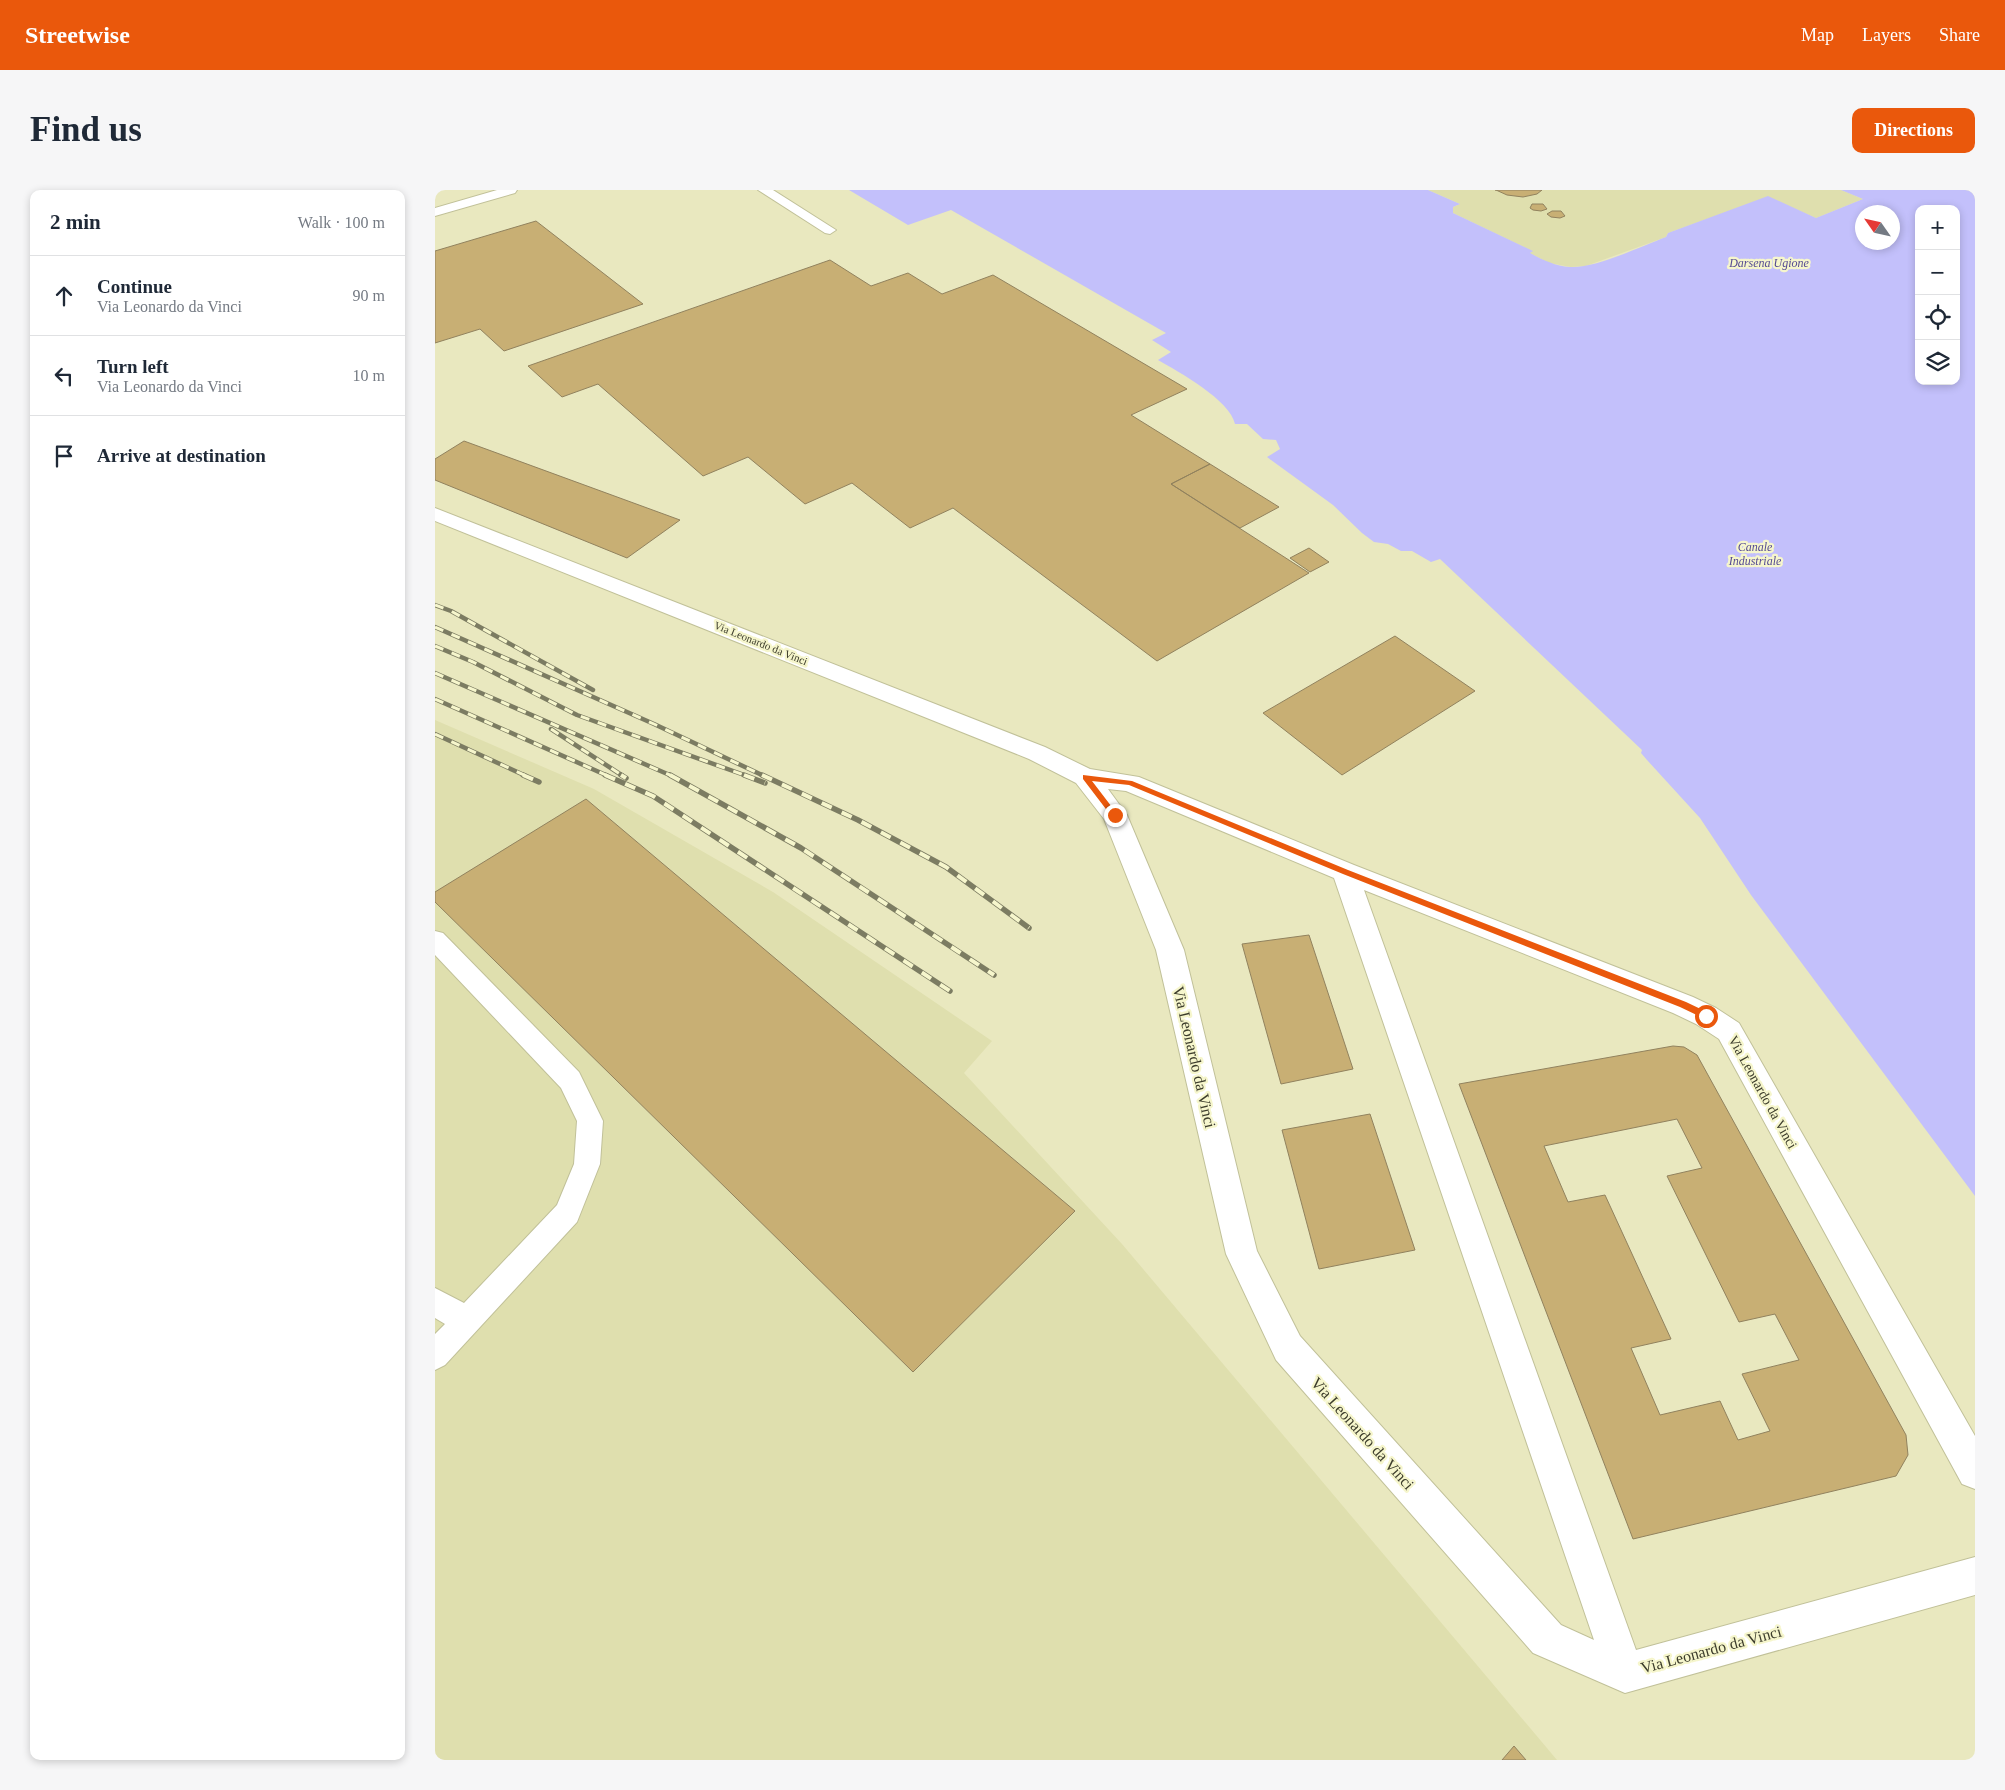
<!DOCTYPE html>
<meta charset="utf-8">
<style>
body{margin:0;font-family:"Times New Roman",serif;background:#f6f6f7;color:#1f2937}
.controls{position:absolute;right:15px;top:15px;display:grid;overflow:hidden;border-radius:10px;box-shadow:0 2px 8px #0003}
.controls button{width:45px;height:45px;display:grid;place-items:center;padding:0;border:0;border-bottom:1px solid #e0e1e3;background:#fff;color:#1f2937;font:25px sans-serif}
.compass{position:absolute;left:1420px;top:15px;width:45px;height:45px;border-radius:50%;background:#fff;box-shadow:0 2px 8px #0003;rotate:304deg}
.stop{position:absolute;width:15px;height:15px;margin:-11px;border:4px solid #ea580c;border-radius:50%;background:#fff}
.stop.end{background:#ea580c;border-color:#fff;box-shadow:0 1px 5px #0008}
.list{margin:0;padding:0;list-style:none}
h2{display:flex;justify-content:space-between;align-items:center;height:65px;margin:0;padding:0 20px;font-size:21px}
h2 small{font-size:16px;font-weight:400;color:#747a83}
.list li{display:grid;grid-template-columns:32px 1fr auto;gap:15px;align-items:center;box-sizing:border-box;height:80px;padding:0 20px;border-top:1px solid #e0e1e3}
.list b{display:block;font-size:19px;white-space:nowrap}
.list p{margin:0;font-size:16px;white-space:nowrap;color:#747a83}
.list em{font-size:16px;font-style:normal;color:#747a83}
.icon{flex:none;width:28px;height:28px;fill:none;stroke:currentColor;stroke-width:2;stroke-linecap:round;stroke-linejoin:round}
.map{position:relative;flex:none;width:1540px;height:1570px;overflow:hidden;border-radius:10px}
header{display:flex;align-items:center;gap:30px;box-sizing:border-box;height:70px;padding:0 25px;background:#ea580c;color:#fff}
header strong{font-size:24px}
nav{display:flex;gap:28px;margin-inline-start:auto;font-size:18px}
.intro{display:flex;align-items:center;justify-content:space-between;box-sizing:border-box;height:120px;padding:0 30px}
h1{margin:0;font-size:35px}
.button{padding:12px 22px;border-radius:10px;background:#ea580c;color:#fff;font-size:18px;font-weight:700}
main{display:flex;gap:30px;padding:0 30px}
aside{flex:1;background:#fff;border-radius:10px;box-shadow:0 2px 8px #0003}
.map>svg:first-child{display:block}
</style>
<header>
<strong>Streetwise</strong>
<nav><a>Map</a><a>Layers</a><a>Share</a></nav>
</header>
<div class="intro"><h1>Find us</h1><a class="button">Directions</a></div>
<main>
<aside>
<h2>2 min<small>Walk · 100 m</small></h2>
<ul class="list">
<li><svg class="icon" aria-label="ahead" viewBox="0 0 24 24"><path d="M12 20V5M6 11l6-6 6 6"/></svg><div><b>Continue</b><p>Via Leonardo da Vinci</p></div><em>90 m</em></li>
<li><svg class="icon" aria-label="left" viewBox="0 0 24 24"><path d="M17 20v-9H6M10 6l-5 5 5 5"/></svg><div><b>Turn left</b><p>Via Leonardo da Vinci</p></div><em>10 m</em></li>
<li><svg class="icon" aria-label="arrive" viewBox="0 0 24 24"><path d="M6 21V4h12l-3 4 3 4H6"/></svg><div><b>Arrive at destination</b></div></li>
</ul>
</aside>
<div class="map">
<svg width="1540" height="1570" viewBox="0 0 1540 1570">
<rect width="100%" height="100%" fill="#e9e8bf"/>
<path fill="#dfdfae" d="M993,0h413l22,9 -47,19 -48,-21 -100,36 -2,4 -80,29 -15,1 -22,-4 -20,-10 3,-2 -79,-38v-6l7,-3z
M0,530l159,69 179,103 219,149 -28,32 158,171 435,516h-1122z"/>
<path fill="#c3c0fb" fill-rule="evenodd" d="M414,0h579l32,14 -7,3v6l80,38 -3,2c13,7 25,13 40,14 24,2 72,-21 96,-30l2,-4 100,-37 48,22 47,-19 -22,-9h134v1006l-224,-301 -51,-77 -53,-58 -6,-7 1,-3 -202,-191 -9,3 -19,-11h-11l-13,-7 -14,-2 -12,-9 -29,-28 -66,-48 13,-8 -4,-9 -13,-1 -16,-15h-12c-5,-24 -56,-52 -77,-64l13,-8 -19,-12 14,-7 -215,-123 -43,15zM1484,19h37v172h-37zM1428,22h30v30h-30z"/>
<path fill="#c8af74" stroke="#91825e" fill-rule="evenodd" d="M1061,0h-1h47l-5,4 -14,3 -16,-2z
M1097,14h11l4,5 -6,2 -8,-1 -3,-2z
M1117,21h9l4,5 -5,2 -9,-1 -4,-3z
M101,31l107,83 -139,47 -24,-22 -45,14v-92z
M395,70l41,26 37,-13 34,21 51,-19 194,114 -56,26 79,49 -39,20 138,89 -152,88 -204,-153 -43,20 -58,-45 -47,21 -57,-47 -45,19 -105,-92 -36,13 -34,-31z
M29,251l216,79 -53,38 -192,-78v-21z
M775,274l69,43 -39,21 -69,-44z
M874,358l20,14 -19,10 -20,-14z
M960,446l80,55 -133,84 -79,-62z
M151,609l489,412 -162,161 -478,-470v-10z
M874,745l44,134 -72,15 -39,-140z
M1238,856l11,1 13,8 209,380 2,20 -12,21 -263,63 -174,-455zM1242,929l25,49 -35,8 72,146 36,-8 24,46 -57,14 28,57 -32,9 -18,-39 -60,14 -29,-67 40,-9 -66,-144 -37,7 -24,-56z
M935,924l45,136 -96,19 -37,-139z
M1079,1556l12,14h-24z"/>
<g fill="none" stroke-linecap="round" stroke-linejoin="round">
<g stroke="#c1c199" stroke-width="2">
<path id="lane" d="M62,0h20l-2,3 -80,23v-8z
M323,0h15l63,40 -6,4 -5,-1z
M0,741l8,2 136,139 24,49 -3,43 -23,58 -132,143 -10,5v-36l10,-10 -10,-6v-30l29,15 93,-98 17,-41 3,-43 -16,-33 -126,-133z"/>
</g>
<g stroke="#c1c199" stroke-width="2">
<path id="street" d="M0,318l610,239 45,22 49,8 215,88 339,132 23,11 23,15 236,413v53l-13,-5 -243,-445 -23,-15 -23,-11 -309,-123 272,760 339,-93v38l-350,98 -92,-40 -257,-293 -50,-106 -70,-304 -52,-131 -28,-36 -47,-24 -594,-238zM673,599l18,2 208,87 260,762 -33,-15 -261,-289 -43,-85 -73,-301 -57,-135z"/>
</g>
<use href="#lane" fill="#fff" fill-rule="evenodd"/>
<use href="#street" fill="#fff" fill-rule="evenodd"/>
<g stroke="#7c7c62" stroke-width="4.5">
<path id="rail-far1" d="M0,415l16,6 142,79
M0,437l219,97 110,52
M0,456l38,16 104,53 170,61
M0,483l237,103
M0,509l173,77
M116,539l72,47
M0,544l91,42"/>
</g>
<g stroke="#7c7c62" stroke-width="5.5">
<path id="rail" d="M88,585l16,7
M170,585l48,21 297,195
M186,585l5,3
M235,585l131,73 193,127
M309,585l21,8
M327,585l96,45 88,47 83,61"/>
</g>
<use href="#rail-far1" stroke="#f6f6cc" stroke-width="3" stroke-dasharray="9" stroke-linecap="butt"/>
<use href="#rail" stroke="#f6f6cc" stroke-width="4" stroke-dasharray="11" stroke-linecap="butt"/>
</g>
<path fill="#ea580c" d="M648,585l49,6 216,89 338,132 23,11 1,3 -1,2h-6l-23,-11 -337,-133 -214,-89 -37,-4 26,34 -3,2h-3l-29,-38z"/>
<g text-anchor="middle" stroke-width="4.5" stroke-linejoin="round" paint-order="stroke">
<g font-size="11" fill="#3d3d2c" stroke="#f6f6cc">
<text transform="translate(326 453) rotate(22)" y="4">Via Leonardo da Vinci</text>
</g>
<g font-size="12" font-style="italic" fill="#554b92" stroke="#f6f6cc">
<text x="1334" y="77">Darsena Ugione</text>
<text x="1320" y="361">Canale<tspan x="1320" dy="14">Industriale</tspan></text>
</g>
<g font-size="14" fill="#3d3d2c" stroke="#f6f6cc">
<text transform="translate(1328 902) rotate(61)" y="5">Via Leonardo da Vinci</text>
</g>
<g font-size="16" fill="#3d3d2c" stroke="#f6f6cc">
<text transform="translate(760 867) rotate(77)" y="6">Via Leonardo da Vinci</text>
<text transform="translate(928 1243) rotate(48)" y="6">Via Leonardo da Vinci</text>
<text transform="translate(1276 1459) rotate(-15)" y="6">Via Leonardo da Vinci</text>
</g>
</g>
</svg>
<div class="controls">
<button>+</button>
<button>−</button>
<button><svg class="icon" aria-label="locate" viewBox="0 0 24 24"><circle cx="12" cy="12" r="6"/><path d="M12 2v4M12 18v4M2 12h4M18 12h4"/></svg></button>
<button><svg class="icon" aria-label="layers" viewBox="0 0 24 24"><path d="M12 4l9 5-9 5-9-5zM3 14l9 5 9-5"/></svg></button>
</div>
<svg class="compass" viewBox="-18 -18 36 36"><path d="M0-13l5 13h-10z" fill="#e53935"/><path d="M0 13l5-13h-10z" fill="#747a83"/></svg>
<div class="stop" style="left:1271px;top:826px"></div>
<div class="stop end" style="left:680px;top:625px"></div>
</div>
</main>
